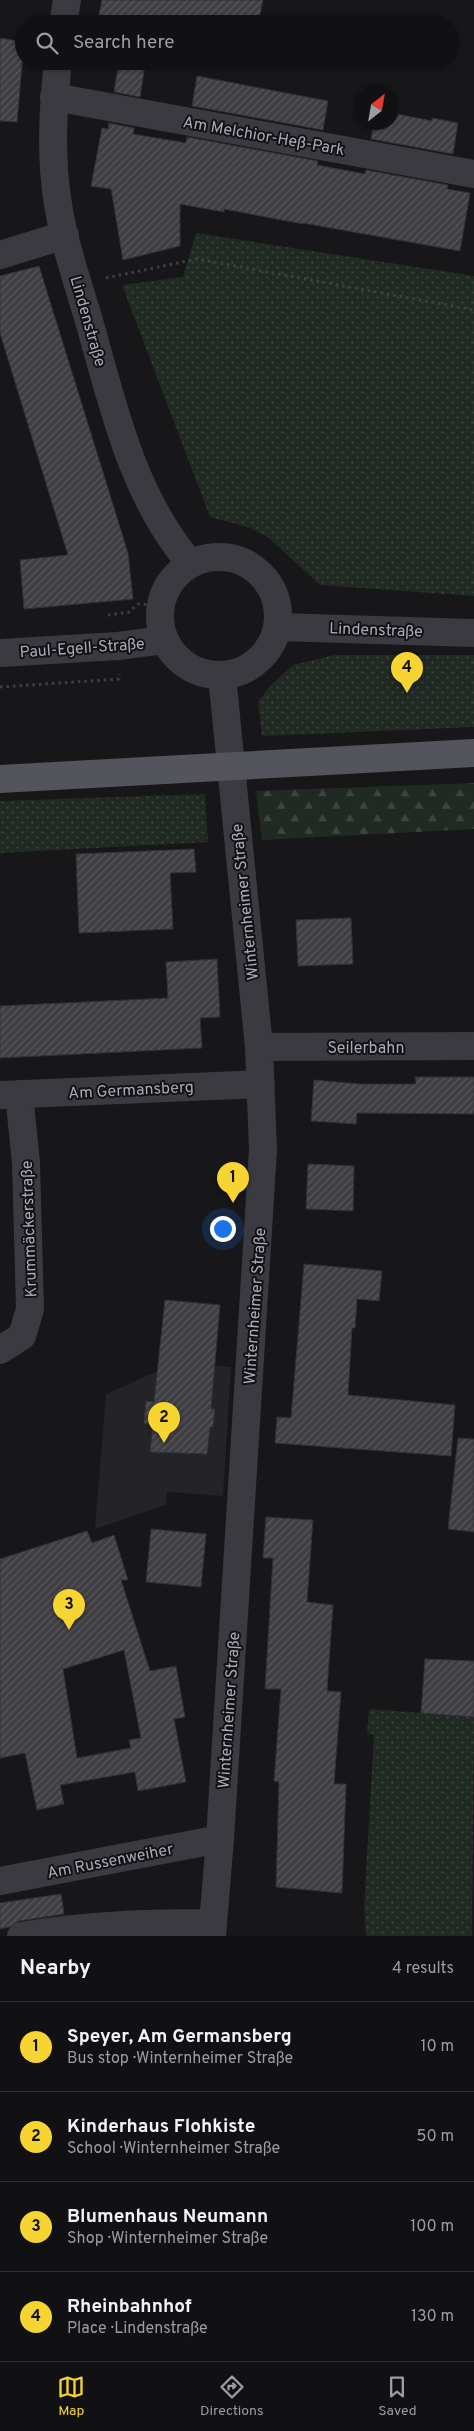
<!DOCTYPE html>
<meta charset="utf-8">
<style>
body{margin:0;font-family:Overpass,sans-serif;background:#1a1a1c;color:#f1f3f6}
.compass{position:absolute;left:354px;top:85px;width:45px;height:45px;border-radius:50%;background:#111113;box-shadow:0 1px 4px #0004;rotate:31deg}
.you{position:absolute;left:222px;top:1228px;width:18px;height:18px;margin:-12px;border:4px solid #fff;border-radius:50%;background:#1a73e8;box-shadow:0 0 0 8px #1a73e833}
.badge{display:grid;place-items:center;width:32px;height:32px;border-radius:50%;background:#f6d532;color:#111;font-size:16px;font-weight:700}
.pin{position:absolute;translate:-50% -41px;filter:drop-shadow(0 1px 2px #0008)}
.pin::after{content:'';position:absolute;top:26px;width:18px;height:15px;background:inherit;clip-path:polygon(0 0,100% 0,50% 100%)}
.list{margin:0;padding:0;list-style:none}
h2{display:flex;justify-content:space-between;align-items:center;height:65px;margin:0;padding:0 20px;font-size:21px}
h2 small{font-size:16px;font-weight:400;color:#9c9da0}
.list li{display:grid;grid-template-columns:32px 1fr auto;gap:15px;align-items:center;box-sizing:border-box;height:90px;padding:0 20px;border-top:1px solid #303133}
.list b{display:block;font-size:19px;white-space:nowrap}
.list p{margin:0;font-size:16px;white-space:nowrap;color:#9c9da0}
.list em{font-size:16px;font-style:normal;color:#9c9da0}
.icon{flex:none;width:28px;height:28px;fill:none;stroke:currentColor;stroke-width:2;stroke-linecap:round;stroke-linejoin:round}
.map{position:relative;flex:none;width:474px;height:1936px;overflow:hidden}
.search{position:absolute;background:#111113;box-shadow:0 1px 4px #0004;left:15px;right:15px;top:15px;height:55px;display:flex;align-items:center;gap:12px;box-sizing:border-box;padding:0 18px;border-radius:28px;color:#9c9da0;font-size:19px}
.sheet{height:425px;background:#111113}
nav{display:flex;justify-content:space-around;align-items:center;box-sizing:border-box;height:70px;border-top:1px solid #303133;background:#111113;font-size:14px;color:#9c9da0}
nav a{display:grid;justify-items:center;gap:2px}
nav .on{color:#f6d532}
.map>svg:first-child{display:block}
</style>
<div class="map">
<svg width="474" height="1936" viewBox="0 0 474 1936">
<defs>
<pattern id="grass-dots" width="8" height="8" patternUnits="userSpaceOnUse" patternTransform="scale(1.25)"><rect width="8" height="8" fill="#212923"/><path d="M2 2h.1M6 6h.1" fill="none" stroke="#3e4541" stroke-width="1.8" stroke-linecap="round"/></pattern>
<pattern id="forest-firs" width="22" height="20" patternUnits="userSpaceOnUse" patternTransform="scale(1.25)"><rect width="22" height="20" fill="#212923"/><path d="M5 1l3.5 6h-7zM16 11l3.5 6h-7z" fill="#3e4541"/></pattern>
<pattern id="building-hatch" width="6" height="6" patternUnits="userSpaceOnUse" patternTransform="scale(1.25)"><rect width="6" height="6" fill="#3f3f43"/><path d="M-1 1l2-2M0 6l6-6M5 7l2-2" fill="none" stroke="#58585c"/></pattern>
</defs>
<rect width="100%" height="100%" fill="#171719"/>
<path fill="#242326" d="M176,1363l55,4 -8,129 -56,-4 -1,13 -71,24 11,-135z"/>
<path fill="url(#grass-dots)" d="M196,233l278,43v320l-154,-11 -51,-47 -18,-10 -41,-11 -88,-232 61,-8z
M334,655h140v72l-212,9 -4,-34 12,-16 23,-21z
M205,794l3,48 -208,11v-52z
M369,1709l105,8 -2,219h-106l-2,-28 10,-173 -7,-1z"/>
<path fill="url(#forest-firs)" d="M474,783v46l-212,11 -6,-49z"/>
<path fill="url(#building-hatch)" stroke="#323135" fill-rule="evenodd" d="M102,0h161l-5,24h-161z
M0,38l24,4 -7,80 -17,-1z
M119,61l26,4 -5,32 -26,-5z
M197,76l131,25 -5,29 -131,-24z
M392,113l40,8v-3l26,5 -5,31 -82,-15 3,-17h18z
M109,123l25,5 -1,6 53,9 1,-6 131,24 -1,4 48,9 1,-4 82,15 -1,4 23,4 -10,58 -157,-28v1l-79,-15v3l-44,-8v42l-57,14 -12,-71 -20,-3 11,-58 6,1z
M39,266l89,287 5,46 -109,10 -4,-49 48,-5 -68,-222v-57z
M194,849l2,23 -26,1 3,56 -94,4 -3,-79z
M351,918l2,46 -55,2 -2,-46z
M217,959l3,58 -20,1 2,30 -202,10v-52l168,-8 -2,-36z
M415,1077h59v37l-117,-1 -1,11 -45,-3 3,-41 46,4h56z
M308,1164l46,2 -1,45 -47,-2z
M304,1264l78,7 -3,30 -22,-2 -2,29h-3l-4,67 107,10 -4,51 -176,-13 2,-26 14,1z
M165,1300l55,5 -9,104h4l-2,18h-3l-3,27 -57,-2 3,-28h-9l2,-23 8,1z
M458,1438l16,1v93l-26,-3z
M266,1517l47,3 -6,82 26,3 -6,86 14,1 -7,92h12l-4,109 -66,-6 3,-105 -5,-1 7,-92h-16l8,-131h-10z
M151,1529l55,5 -5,53 -55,-5z
M87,1531l5,12 22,-8 14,45h-7l29,91 26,-5 9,51 -11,2 12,63 -48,9 -3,-19 -75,13 4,19 -27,6 -12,-57 -25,5v-199zM124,1650l17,88 -12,2 2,8 -54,10 -14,-89z
M425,1659l49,2v56l-53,-4z
M61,1894l3,20 -45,7 -10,6 -9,2v-26z"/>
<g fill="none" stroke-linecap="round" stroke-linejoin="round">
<path stroke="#3e3f45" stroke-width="3" stroke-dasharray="2.5 4" stroke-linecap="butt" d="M106,278l91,-19 277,51
M108,615l21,-3 9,-8 22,1
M0,687l119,-8v-5"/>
<path stroke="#3a3a40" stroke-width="28" d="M63,24l4,-24
M58,61c-5,48 -8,95 0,143 6,40 20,79 31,117 24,84 43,174 101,242
M54,97l420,77
M0,255l65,-20
M160 616a59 59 0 1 1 118 0a59 59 0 1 1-118 0Z
M278,627l196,6
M0,653l118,-7 46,-6
M259,1047l215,-1
M0,1095l261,-11
M0,1350l22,-14 8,-27 -4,-146 -7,-69
M0,1881l220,-42
M21,1936c64,-11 127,-13 192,-13
M212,1936l8,-97 43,-689 -4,-103 -37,-371"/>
<path stroke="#54545d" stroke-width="28" d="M309,762l165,-9
M0,779l164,-9"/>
<path stroke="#54545d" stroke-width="28" d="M164,770l145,-8"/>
</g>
<g text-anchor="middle" stroke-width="4" stroke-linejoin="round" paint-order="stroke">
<g font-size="16" fill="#a9abb9" stroke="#121214">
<text transform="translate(264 135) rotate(10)" y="6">Am Melchior-Heß-Park</text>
<text transform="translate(89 321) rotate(74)" y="6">Lindenstraße</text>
<text transform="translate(376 629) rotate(2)" y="6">Lindenstraße</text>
<text transform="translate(82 647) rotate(-4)" y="6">Paul-Egell-Straße</text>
<text transform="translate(244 902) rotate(-96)" y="6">Winternheimer Straße</text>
<text x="366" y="1053">Seilerbahn</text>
<text transform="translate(131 1089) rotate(-3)" y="6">Am Germansberg</text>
<text transform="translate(28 1229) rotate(-92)" y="6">Krummäckerstraße</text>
<text transform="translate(254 1306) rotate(-86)" y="6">Winternheimer Straße</text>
<text transform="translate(228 1710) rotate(-86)" y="6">Winternheimer Straße</text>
<text transform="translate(110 1860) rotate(-11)" y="6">Am Russenweiher</text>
</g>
</g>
</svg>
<svg class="compass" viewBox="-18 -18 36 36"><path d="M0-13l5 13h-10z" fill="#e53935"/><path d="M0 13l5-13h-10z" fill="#9c9da0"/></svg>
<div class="you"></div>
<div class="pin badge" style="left:233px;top:1203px">1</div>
<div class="pin badge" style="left:164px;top:1443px">2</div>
<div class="pin badge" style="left:69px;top:1630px">3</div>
<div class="pin badge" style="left:407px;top:693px">4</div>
<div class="search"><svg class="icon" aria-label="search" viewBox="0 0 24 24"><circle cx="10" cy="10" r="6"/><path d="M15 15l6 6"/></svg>Search here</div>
</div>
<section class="sheet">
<h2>Nearby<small>4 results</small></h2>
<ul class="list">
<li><span class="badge">1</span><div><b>Speyer, Am Germansberg</b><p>Bus stop · Winternheimer Straße</p></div><em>10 m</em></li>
<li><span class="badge">2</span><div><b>Kinderhaus Flohkiste</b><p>School · Winternheimer Straße</p></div><em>50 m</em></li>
<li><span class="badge">3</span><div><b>Blumenhaus Neumann</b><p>Shop · Winternheimer Straße</p></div><em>100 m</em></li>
<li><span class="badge">4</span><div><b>Rheinbahnhof</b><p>Place · Lindenstraße</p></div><em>130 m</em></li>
</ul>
</section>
<nav>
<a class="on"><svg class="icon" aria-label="map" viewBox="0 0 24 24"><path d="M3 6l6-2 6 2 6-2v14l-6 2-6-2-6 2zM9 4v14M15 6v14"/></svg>Map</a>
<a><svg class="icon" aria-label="directions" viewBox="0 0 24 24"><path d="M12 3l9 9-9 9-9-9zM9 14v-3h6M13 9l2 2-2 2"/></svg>Directions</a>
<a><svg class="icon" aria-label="saved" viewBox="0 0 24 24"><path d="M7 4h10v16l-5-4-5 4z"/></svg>Saved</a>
</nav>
